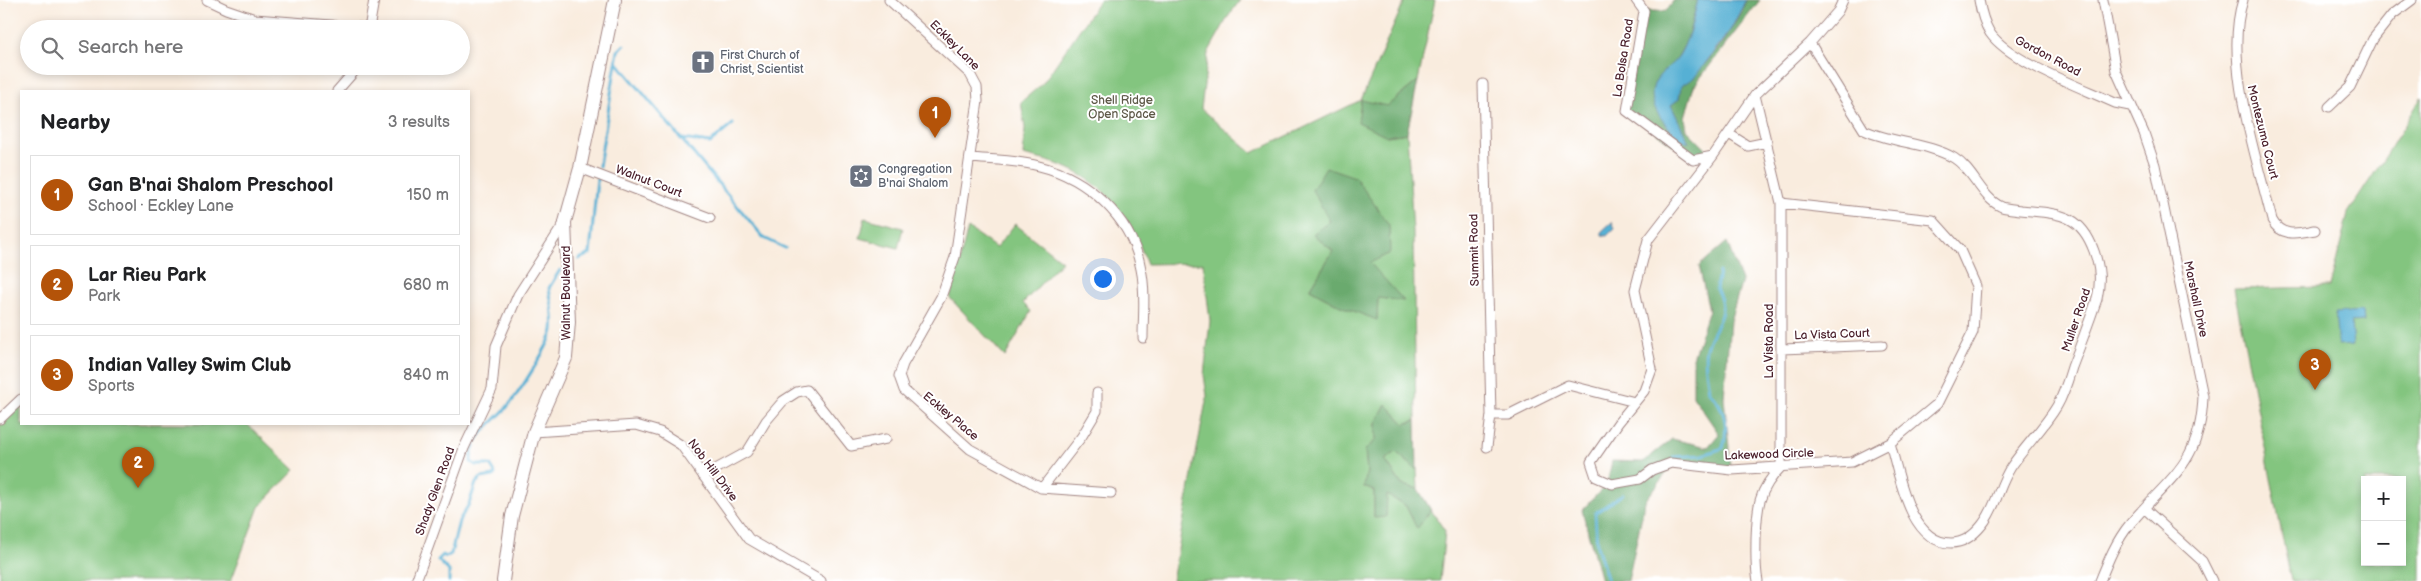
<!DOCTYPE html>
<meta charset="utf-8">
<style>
body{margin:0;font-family:"Balsamiq Sans",sans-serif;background:#f2f2f2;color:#202124}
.controls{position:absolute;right:15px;bottom:15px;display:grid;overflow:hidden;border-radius:0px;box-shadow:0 2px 8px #0003}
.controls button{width:45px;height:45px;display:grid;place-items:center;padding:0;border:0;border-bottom:1px solid #e0e0e0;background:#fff;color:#202124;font:25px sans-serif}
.you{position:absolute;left:1102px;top:278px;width:18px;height:18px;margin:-12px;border:4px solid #fff;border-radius:50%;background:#1a73e8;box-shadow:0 0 0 8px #1a73e833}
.badge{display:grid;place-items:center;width:32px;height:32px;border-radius:50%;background:#b45309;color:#fff;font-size:16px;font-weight:700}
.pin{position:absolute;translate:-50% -41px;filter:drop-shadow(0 1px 2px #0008)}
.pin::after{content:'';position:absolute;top:26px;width:18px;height:15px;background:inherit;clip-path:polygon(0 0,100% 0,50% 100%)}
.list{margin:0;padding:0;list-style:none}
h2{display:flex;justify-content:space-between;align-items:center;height:65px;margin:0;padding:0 20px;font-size:21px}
h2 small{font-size:16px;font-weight:400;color:#757577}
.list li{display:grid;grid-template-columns:32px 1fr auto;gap:15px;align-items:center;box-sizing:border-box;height:80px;margin:0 10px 10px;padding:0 10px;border:1px solid #e0e0e0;border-radius:0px}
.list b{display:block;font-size:19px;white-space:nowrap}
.list p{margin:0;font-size:16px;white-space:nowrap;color:#757577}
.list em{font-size:16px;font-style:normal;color:#757577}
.icon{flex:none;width:28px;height:28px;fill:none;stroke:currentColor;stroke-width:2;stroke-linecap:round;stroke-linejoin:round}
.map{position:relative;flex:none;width:2421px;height:581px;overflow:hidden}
.search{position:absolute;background:#fff;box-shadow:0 2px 8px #0003;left:20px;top:20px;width:450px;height:55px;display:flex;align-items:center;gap:12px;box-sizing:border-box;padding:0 18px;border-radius:28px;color:#757577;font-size:19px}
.panel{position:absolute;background:#fff;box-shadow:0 2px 8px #0003;left:20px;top:90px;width:450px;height:335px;border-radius:0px}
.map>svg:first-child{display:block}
</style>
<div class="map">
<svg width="2421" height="581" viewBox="0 0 2421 581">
<rect width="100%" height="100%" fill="#fff"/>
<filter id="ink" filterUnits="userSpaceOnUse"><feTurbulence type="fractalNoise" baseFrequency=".02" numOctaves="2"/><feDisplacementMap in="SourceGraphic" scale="10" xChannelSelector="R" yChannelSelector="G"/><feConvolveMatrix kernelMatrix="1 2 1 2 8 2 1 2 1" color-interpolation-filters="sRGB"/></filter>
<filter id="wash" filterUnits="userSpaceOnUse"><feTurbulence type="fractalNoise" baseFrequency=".0096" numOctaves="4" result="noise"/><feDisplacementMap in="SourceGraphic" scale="20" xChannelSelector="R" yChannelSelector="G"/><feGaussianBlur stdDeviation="1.12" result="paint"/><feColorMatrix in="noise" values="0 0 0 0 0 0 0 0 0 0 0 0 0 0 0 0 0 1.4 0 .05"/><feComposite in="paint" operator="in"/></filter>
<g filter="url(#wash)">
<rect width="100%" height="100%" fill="#f9ecde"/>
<path fill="#83c57f" stroke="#667255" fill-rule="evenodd" d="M1100,0h140l-12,17 -20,36 -7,56 51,44 109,-53 44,-100h30l-17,81 -31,25v30l20,-3 6,98 3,189 -11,4 -19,-20 -10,19v17l-11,10 2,21 -3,16 10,4v27l12,-24 20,12 11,22 14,-18 14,21 -5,50h-268l35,-185 -3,-21 6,-54 -7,-58 -56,1c-16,-46 -41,-83 -90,-100 -11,-4 -23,-6 -34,-9l2,-27 -4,-26 22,-19zM1330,221l73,79 -25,-2 -1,21 -34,-12 -33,-18 23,-38 -20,-17z
M2421,97v484h-130l-57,-292 96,-2 18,-74 39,-59zM2365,480h37v82h-37z
M865,218l38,10 -5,20 -38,-10z
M1015,224l47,37 -39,42 8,8 -26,46 -55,-59 18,-70 28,20z
M21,399v25h226l48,46 -36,37 -28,74h-231v-162z
M1396,452l21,18 1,19 -16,-4 -17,-25z"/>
<path fill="#6aaa6e" stroke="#5a644c" d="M1674,0h24l-11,40 -8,15 -6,10 -13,10 -8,16 36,51 -17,-37 8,-6 2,-13c22,-14 57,-61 65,-86h14l-66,86 -9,31 2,13 26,26 -20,4 -66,-49 17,-100h22z
M1418,81l-11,52 -20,3 -29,-14 3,-22 26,6z
M1326,167l29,10 34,48 1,28 -20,10 34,38 -26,-3 -1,22 -34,-13 -33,-18 23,-38 -20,-17 17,-13 -18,-31z
M1727,242l15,39 -12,40 -6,77 7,69h-60l-26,34 -17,80h-27l-19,-71 25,-26 5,-23 31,1 29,-23 36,8 11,-13 -26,-38v-38l16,-48 -10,-44z
M1386,404l19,20 11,-4 1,50 -21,-18 -11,8 17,25 16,4 13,21 -14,19 -11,-23 -19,-11 -1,22 -12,1v-27l-10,-4 3,-16 -2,-21 11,-10v-17z"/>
<path fill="#57b0d4" stroke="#506880" d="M1698,0h48l-15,29 -36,48 -14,9 -2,13 -8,6 18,37c-12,-3 -17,-10 -24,-19 -12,-13 -19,-33 -5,-48 8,-9 16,-13 21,-23 9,-17 12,-34 17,-52z
M1612,222l3,6 -8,8 -5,-1v-4z
M2363,311l1,11 -13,1 2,22 -15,1 -3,-33z"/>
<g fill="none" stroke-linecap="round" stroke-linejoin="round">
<path stroke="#57b0d4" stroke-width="3" d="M616,61l148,177 21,10
M682,139l28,4 23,-19
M599,166l19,-115 6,-6
M579,259l11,-5 7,-75
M1673,457l30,-2 20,-7c6,-21 2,-42 -14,-56 -1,-13 -6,-30 -3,-43 6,-24 26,-34 10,-60l3,-17
M449,581v-10l-11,-11 5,-5 3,2 5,-3 8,-33 10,-17 7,-21 5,-5 13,-2 1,-3 -5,-8h-14l-5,-3c-1,-26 23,-39 37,-56 9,-10 44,-65 45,-76 2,-14 -2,-28 -4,-42l11,-18
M1608,581l-11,-35 -2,-33 28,-19"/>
</g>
</g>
<g filter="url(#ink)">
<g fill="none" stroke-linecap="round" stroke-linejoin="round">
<g stroke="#a28684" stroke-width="11">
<path id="street" d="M207,0l19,9 29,10 114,9
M889,0l81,74 7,13 1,14 -23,156 -14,40 -38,67 -4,12 5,14 66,59 71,39 70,5
M1636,0l8,11 -17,100 66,49 20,-4
M1979,0c2,12 5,23 11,33 20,29 93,55 125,70l15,3
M2243,0c-20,62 14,158 29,220 9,18 27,13 43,10
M369,29l5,-29
M1810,43l54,87c28,13 64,13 90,28 20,12 27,40 48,49 6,2 13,2 19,3 36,4 59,2 73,41 6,17 7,30 3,48 -8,23 -16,45 -25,68 -4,13 -8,27 -15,39 -13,22 -32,40 -46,61 -12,18 -15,41 -29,58 -8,10 -18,18 -31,18 -42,0 -52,-70 -61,-100
M1483,84l8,331 -4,32
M337,91l22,-25
M1755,95l26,108v264c-23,23 -24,41 -25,71 0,15 -1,29 2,43
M2329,107l21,-20 23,-48 19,-24 20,-15
M1729,134l19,12 19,-4
M970,158c22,2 47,2 69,8 49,12 93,52 102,103 5,22 2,47 2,69
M580,168l130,50
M1781,203l152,17 27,30 16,36 -3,46 -36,72 -47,39 -38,19 -120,8 -61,-7 -19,7 -12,9 -28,5 -16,-7 -5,-15 27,-39 26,-32 8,-22 -17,-79 13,-50 65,-84 42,-61 55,-52 28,-32 5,-11
M1782,349l100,-4
M1491,415h17l60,-30 67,17
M0,419l21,-20
M534,432l102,-7 24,7 21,13 68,94 72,42
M703,476l44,-24 19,-31 17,-20 14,-9 10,-2 44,56 35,-7
M1042,488l40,-52 15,-25v-18
M2144,508l58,53 10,20
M416,581l48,-133 28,-59 4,-43 22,-51 47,-73
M2100,581c8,-20 16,-40 30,-57 39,-47 71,-60 73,-128l-48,-231 -11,-32 -28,-62 -13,-71"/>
</g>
<g stroke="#a28684" stroke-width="14">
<path id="secondary" d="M503,581l9,-65 22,-84 32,-74 3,-36 -4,-100 15,-54 35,-168"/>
</g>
<use href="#street" stroke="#fff" stroke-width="9"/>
<use href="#secondary" stroke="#fff" stroke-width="12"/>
</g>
</g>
<defs>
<g id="church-square" transform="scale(1.25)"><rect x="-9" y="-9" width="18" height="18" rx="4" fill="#6b7280" stroke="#fff"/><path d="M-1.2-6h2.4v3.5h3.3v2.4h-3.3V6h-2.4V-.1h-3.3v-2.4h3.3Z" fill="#fff"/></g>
<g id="synagogue-square" transform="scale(1.25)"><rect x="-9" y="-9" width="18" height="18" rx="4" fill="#6b7280" stroke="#fff"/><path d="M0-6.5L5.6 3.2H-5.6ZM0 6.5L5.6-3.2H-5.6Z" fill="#fff"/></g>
</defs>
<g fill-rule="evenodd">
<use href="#church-square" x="703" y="62"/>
<use href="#synagogue-square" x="861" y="176"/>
</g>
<g text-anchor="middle" stroke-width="4" stroke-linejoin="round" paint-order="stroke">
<g font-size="12" fill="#4a1f2b" stroke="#fff">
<text transform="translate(955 45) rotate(45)" y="4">Eckley Lane</text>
<text transform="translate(2048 56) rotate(28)" y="4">Gordon Road</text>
<text transform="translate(1623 58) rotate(-81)" y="4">La Bolsa Road</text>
<text transform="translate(2263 132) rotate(76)" y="4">Montezuma Court</text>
<text transform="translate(649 181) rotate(21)" y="4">Walnut Court</text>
<text transform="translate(1474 250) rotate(-91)" y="4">Summit Road</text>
<text transform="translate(566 293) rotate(-90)" y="4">Walnut Boulevard</text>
<text transform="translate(2196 299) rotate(78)" y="4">Marshall Drive</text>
<text transform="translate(2076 320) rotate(-71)" y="4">Muller Road</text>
<text transform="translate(1832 334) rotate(-2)" y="4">La Vista Court</text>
<text transform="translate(1769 341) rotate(-90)" y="4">La Vista Road</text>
<text transform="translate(951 416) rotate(40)" y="4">Eckley Place</text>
<text transform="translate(1769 454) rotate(-2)" y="4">Lakewood Circle</text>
<text transform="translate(713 470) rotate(53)" y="4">Nob Hill Drive</text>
<text transform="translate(435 491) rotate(-70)" y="4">Shady Glen Road</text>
</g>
<g font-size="12" fill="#5b616d" stroke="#fff" text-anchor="start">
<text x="720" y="59">First Church of<tspan x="720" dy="14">Christ, Scientist</tspan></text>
<text x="878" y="173">Congregation<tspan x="878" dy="14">B'nai Shalom</tspan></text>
</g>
<g font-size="12" fill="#5e5948" stroke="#fff">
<text x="1122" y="104">Shell Ridge<tspan x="1122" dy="14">Open Space</tspan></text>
</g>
</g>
</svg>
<div class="controls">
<button>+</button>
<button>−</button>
</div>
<div class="you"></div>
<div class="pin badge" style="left:935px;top:138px">1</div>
<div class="pin badge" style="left:138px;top:488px">2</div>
<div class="pin badge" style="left:2315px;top:390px">3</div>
<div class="search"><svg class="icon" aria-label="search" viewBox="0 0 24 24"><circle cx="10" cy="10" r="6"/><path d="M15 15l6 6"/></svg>Search here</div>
<section class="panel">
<h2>Nearby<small>3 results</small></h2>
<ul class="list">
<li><span class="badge">1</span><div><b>Gan B'nai Shalom Preschool</b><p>School · Eckley Lane</p></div><em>150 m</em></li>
<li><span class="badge">2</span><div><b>Lar Rieu Park</b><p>Park</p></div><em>680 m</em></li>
<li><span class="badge">3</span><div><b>Indian Valley Swim Club</b><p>Sports</p></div><em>840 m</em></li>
</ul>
</section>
</div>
